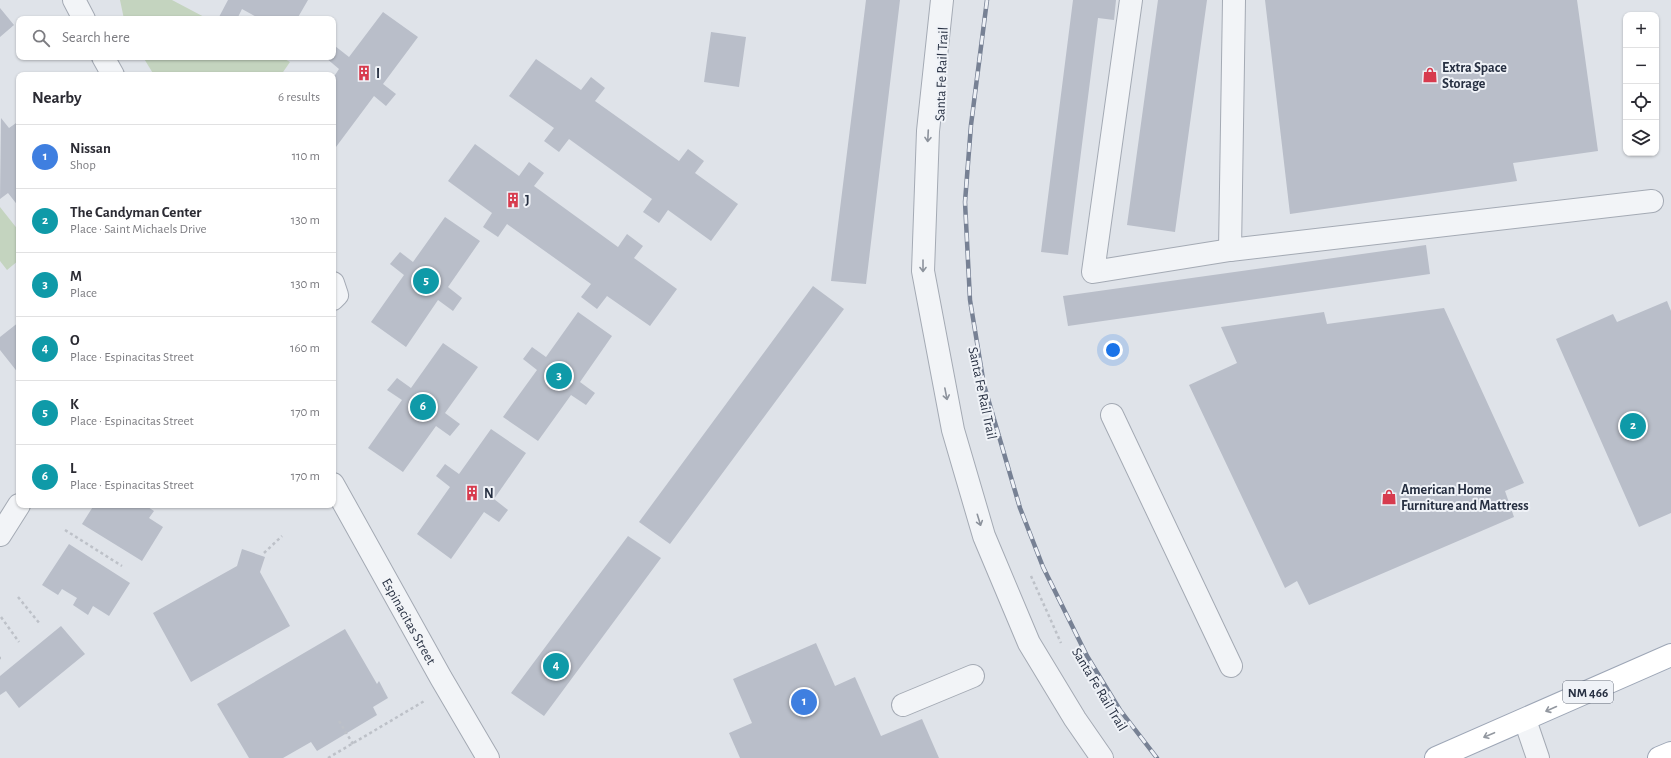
<!DOCTYPE html>
<meta charset="utf-8">
<style>
body{margin:0;font-family:"Alegreya Sans",sans-serif;background:#f7f7f7;color:#2b2b33}
.controls{position:absolute;right:12px;top:12px;display:grid;overflow:hidden;border-radius:8px;box-shadow:0 1px 3px #0004}
.controls button{width:36px;height:36px;display:grid;place-items:center;padding:0;border:0;border-bottom:1px solid #e1e1e2;background:#fff;color:#2b2b33;font:20px sans-serif}
.you{position:absolute;left:1113px;top:350px;width:14px;height:14px;margin:-10px;border:3px solid #fff;border-radius:50%;background:#1a73e8;box-shadow:0 0 0 6px #1a73e833}
.badge{display:grid;place-items:center;width:26px;height:26px;border-radius:50%;background:#d73b4e;color:#fff;font-size:13px;font-weight:700}
.pin{position:absolute;translate:-50% -50%;border:2px solid #fff;box-shadow:0 1px 4px #0006}
.list{margin:0;padding:0;list-style:none}
h2{display:flex;justify-content:space-between;align-items:center;height:52px;margin:0;padding:0 16px;font-size:17px}
h2 small{font-size:13px;font-weight:400;color:#7c7c81}
.list li{display:grid;grid-template-columns:26px 1fr auto;gap:12px;align-items:center;box-sizing:border-box;height:64px;padding:0 16px;border-top:1px solid #e1e1e2}
.list b{display:block;font-size:15px;white-space:nowrap}
.list p{margin:0;font-size:13px;white-space:nowrap;color:#7c7c81}
.list em{font-size:13px;font-style:normal;color:#7c7c81}
.icon{flex:none;width:22px;height:22px;fill:none;stroke:currentColor;stroke-width:2;stroke-linecap:round;stroke-linejoin:round}
.map{position:relative;flex:none;width:1671px;height:758px;overflow:hidden}
.search{position:absolute;background:#fff;box-shadow:0 1px 3px #0004;left:16px;top:16px;width:320px;height:44px;display:flex;align-items:center;gap:10px;box-sizing:border-box;padding:0 14px;border-radius:8px;color:#7c7c81;font-size:15px}
.panel{position:absolute;background:#fff;box-shadow:0 1px 3px #0004;left:16px;top:72px;width:320px;height:436px;border-radius:8px}
.map>svg:first-child{display:block}
</style>
<div class="map">
<svg width="1671" height="758" viewBox="0 0 1671 758">
<rect width="100%" height="100%" fill="#dfe3e9"/>
<path fill="#c4d4bf" d="M120,0h52l36,19h-84z
M143,57h138l9,5 -9,13h-127z
M0,207l19,24v29l-12,10 -7,-9z"/>
<path fill="#b9bec9" d="M228,0h80l-11,19h-37l-18,-10 -5,10h-14l-4,-2z
M866,0h34l-34,284 -35,-3z
M1073,0h43l-2,20 -16,-2 -30,237 -27,-3z
M1158,0h49l-32,232 -48,-7z
M1265,0h312l21,151 -85,12 4,18 -227,33z
M0,8l14,17 -14,12z
M383,12l35,25 -35,47 13,10 -10,12 -12,-10 -41,55v-73l6,-9 -13,-11 1,-1h6v-7l2,-4 14,11z
M711,32l35,5 -7,50 -35,-5z
M536,59l45,31 10,-13 14,11 -10,13 84,60 9,-12 16,12 -9,12 43,31 -27,37 -43,-31 -9,13 -16,-11 9,-13 -83,-60 -10,13 -15,-11 10,-13 -45,-32z
M1,118l8,10 10,-7v86l-11,-14 -8,6z
M475,144l44,32 10,-14 15,11 -10,13 84,61 9,-13 16,12 -9,12 43,31 -27,37 -43,-30 -10,13 -16,-12 10,-13 -84,-60 -9,13 -15,-10 9,-14 -44,-32z
M445,217l35,24 -32,46 14,11 -9,13 -15,-11 -32,47 -35,-25 33,-47 -14,-11 10,-12 13,10z
M1426,245l4,29 -362,52 -5,-30z
M813,286l31,23 -174,235 -31,-22z
M1667,301l4,10v202l-32,14 -83,-188 57,-25 4,8z
M1444,308l80,175 -19,8 9,26 -205,88 -12,-24 -12,7 -96,-203 48,-22 -16,-36 103,-15 3,12z
M578,312l34,24 -32,46 15,11 -9,12 -15,-10 -33,46 -35,-24 34,-47 -14,-11 9,-12 14,10z
M19,322v52l-19,-24v-13z
M443,343l35,24 -33,46 15,11 -10,12 -14,-10 -33,46 -35,-24 34,-48 -15,-10 10,-12 14,10z
M491,429l35,24 -32,46 14,11 -9,12 -15,-10 -33,47 -34,-25 33,-47 -14,-11 9,-12 14,10z
M94,505h34l5,3 2,-3h10l9,6 -5,7 14,9 -21,34 -60,-37z
M628,536l33,22 -117,158 -33,-23z
M69,544l61,39 -21,33 -16,-10 -5,9 -15,-10 4,-7 -15,-9 -4,6 -16,-10z
M242,549l23,8 -5,15 30,54 -99,56 -38,-69 84,-47z
M61,626l24,28 -66,54 -13,-17 -6,4v-19z
M345,629l32,55 2,-3 9,17 -15,9 4,8 -60,36 -6,-9 -28,16h-34l-32,-54z
M816,643l19,43 20,-9 26,59 41,-17 17,39h-199l-11,-25 23,-10 -19,-44z"/>
<g fill="none" stroke-linecap="round" stroke-linejoin="round">
<g stroke="#a4aab4" stroke-width="24">
<g id="minor">
<path d="M74,0l10,19"/>
<path d="M942,0l-14,131 -5,140 30,159 31,106 45,107 46,76 27,39"/>
<path d="M1131,0l-38,272 137,-22"/>
<path d="M1234,0l-4,250 422,-49"/>
<path d="M103,57l10,18"/>
<path d="M333,283l4,12 -4,4"/>
<path d="M1112,415l119,251"/>
<path id="s1" d="M333,484l108,194 47,80"/>
<path d="M0,535l19,-30"/>
<path d="M903,705l70,-29"/>
<path d="M1525,720l13,38"/>
</g>
</g>
<g stroke="#9da6b6" stroke-width="24">
<path id="major" d="M1436,758l235,-103
M1659,758l12,-5"/>
</g>
<path stroke="#bdc1c8" stroke-width="2.5" stroke-dasharray="3 3" stroke-linecap="butt" d="M65,530l57,36
M264,553l18,-17
M1031,576l30,67
M18,597l22,27
M1,617l18,25
M0,658h1
M339,721l14,23
M328,758l98,-58"/>
<use href="#minor" stroke="#f2f4f7" stroke-width="22"/>
<use href="#major" stroke="#fff" stroke-width="22"/>
<g stroke="#778194" stroke-width="4.5">
<path id="rail" d="M987,0l-16,125 -6,77 5,98 14,85 36,123 23,59 44,89 33,54 37,48"/>
</g>
<use href="#rail" stroke="#eff2f7" stroke-width="3" stroke-dasharray="9" stroke-linecap="butt"/>
</g>
<defs><path id="oneway-shaft" d="M-6 0H5M1.5-3L5.5 0L1.5 3" fill="none" stroke-width="1.6" stroke-linecap="round" stroke-linejoin="round"/></defs>
<g stroke="#8c929c">
<use href="#oneway-shaft" transform="translate(928 136) rotate(93)"/>
<use href="#oneway-shaft" transform="translate(923 266) rotate(90)"/>
<use href="#oneway-shaft" transform="translate(946 394) rotate(79)"/>
<use href="#oneway-shaft" transform="translate(979 520) rotate(73)"/>
</g>
<g stroke="#9398a0">
<use href="#oneway-shaft" transform="translate(1551 709) rotate(156)"/>
<use href="#oneway-shaft" transform="translate(1489 735) rotate(157)"/>
</g>
<defs>
<g id="building-bare" transform="scale(1.2)"><path d="M-4-6H4V6H1V3H-1V6H-4ZM-2.5-4.3h1.7v1.8h-1.7ZM.8-4.3h1.7v1.8H.8ZM-2.5-1h1.7V.8h-1.7ZM.8-1h1.7V.8H.8Z" fill="#d73b4e" stroke="#eff2f7" stroke-width="2.5" paint-order="stroke"/></g>
<g id="shop-bare" transform="scale(1.2)"><path d="M-5-2.5h2.3a2.7 3.5 0 0 1 5.4 0H5L5.5 6h-11ZM-1.5-2.5h3a1.5 2.3 0 0 0-3 0Z" fill="#d73b4e" stroke="#eff2f7" stroke-width="2.5" paint-order="stroke"/></g>
</defs>
<g fill-rule="evenodd">
<use href="#building-bare" x="364" y="73"/>
<use href="#shop-bare" x="1430" y="75"/>
<use href="#building-bare" x="513" y="200"/>
<use href="#building-bare" x="472" y="493"/>
<use href="#shop-bare" x="1389" y="497"/>
</g>
<g text-anchor="middle" stroke-width="4" stroke-linejoin="round" paint-order="stroke">
<rect fill="#eff2f7" stroke="#636a78" stroke-width="1" x="1563" y="681" width="50" height="22" rx="3"/>
<g font-size="13" font-weight="bold" fill="#273042">
<text x="1588" y="697">NM 466</text>
</g>
<g font-size="14" font-weight="bold" fill="#273042" stroke="#eff2f7" text-anchor="start">
<text x="1442" y="72">Extra Space<tspan x="1442" dy="16">Storage</tspan></text>
<text x="376" y="78">I</text>
<text x="525" y="205">J</text>
<text x="1401" y="494">American Home<tspan x="1401" dy="16">Furniture and Mattress</tspan></text>
<text x="484" y="498">N</text>
</g>
<g font-size="14" fill="#273042" stroke="#eff2f7">
<text transform="translate(941 74) rotate(-88)" y="5">Santa Fe Rail Trail</text>
<text transform="translate(983 393) rotate(78)" y="5">Santa Fe Rail Trail</text>
<text dy="5" stroke="none"><textPath href="#s1" startOffset="157">Espinacitas Street</textPath></text>
<text transform="translate(1100 689) rotate(59)" y="5">Santa Fe Rail Trail</text>
</g>
</g>
</svg>
<div class="controls">
<button>+</button>
<button>−</button>
<button><svg class="icon" aria-label="locate" viewBox="0 0 24 24"><circle cx="12" cy="12" r="6"/><path d="M12 2v4M12 18v4M2 12h4M18 12h4"/></svg></button>
<button><svg class="icon" aria-label="layers" viewBox="0 0 24 24"><path d="M12 4l9 5-9 5-9-5zM3 14l9 5 9-5"/></svg></button>
</div>
<div class="you"></div>
<div class="pin badge" style="left:804px;top:702px;background:#3f7fe0">1</div>
<div class="pin badge" style="left:1633px;top:426px;background:#0f9aa8">2</div>
<div class="pin badge" style="left:559px;top:376px;background:#0f9aa8">3</div>
<div class="pin badge" style="left:556px;top:666px;background:#0f9aa8">4</div>
<div class="pin badge" style="left:426px;top:281px;background:#0f9aa8">5</div>
<div class="pin badge" style="left:423px;top:407px;background:#0f9aa8">6</div>
<div class="search"><svg class="icon" aria-label="search" viewBox="0 0 24 24"><circle cx="10" cy="10" r="6"/><path d="M15 15l6 6"/></svg>Search here</div>
<section class="panel">
<h2>Nearby<small>6 results</small></h2>
<ul class="list">
<li><span class="badge" style="background:#3f7fe0">1</span><div><b>Nissan</b><p>Shop</p></div><em>110 m</em></li>
<li><span class="badge" style="background:#0f9aa8">2</span><div><b>The Candyman Center</b><p>Place · Saint Michaels Drive</p></div><em>130 m</em></li>
<li><span class="badge" style="background:#0f9aa8">3</span><div><b>M</b><p>Place</p></div><em>130 m</em></li>
<li><span class="badge" style="background:#0f9aa8">4</span><div><b>O</b><p>Place · Espinacitas Street</p></div><em>160 m</em></li>
<li><span class="badge" style="background:#0f9aa8">5</span><div><b>K</b><p>Place · Espinacitas Street</p></div><em>170 m</em></li>
<li><span class="badge" style="background:#0f9aa8">6</span><div><b>L</b><p>Place · Espinacitas Street</p></div><em>170 m</em></li>
</ul>
</section>
</div>
